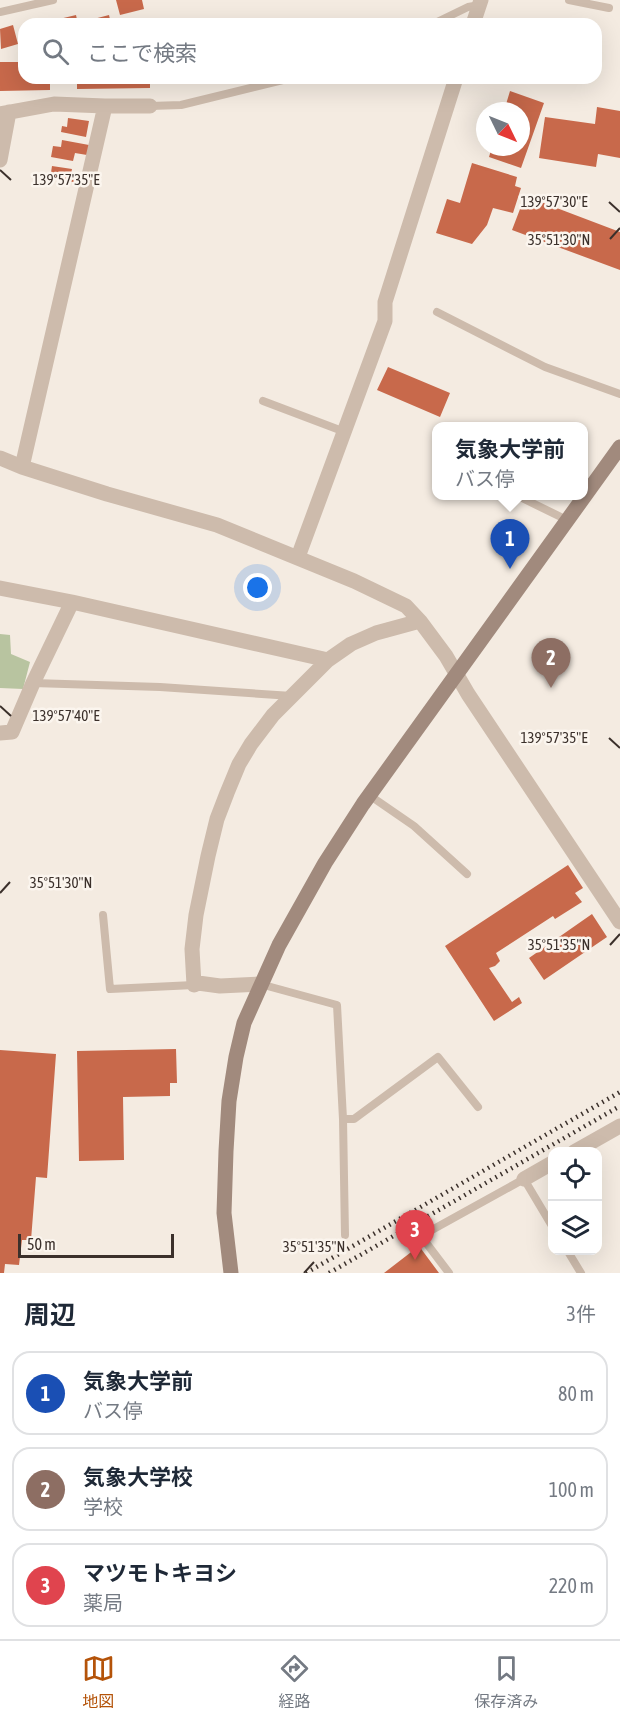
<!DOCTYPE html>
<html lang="ja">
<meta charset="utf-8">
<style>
body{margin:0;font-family:"Asap Condensed","Noto Sans JP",sans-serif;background:#f2f2f3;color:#1f2937}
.controls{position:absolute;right:18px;bottom:18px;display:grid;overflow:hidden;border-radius:12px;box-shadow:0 6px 24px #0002}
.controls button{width:54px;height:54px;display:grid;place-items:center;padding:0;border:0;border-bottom:2px solid #e0e1e3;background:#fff;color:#1f2937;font:30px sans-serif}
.compass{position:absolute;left:476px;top:102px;width:54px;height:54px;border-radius:50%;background:#fff;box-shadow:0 6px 24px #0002;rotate:133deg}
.scale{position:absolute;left:18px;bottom:15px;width:156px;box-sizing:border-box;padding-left:6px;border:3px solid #3b302b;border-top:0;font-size:16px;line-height:21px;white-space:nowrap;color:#3b302b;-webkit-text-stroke:4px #fbf5ee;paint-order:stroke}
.you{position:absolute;left:258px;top:588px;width:21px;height:21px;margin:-15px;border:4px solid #fff;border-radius:50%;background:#1a73e8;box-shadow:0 0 0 9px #1a73e833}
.badge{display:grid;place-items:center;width:39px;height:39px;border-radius:50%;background:#b45309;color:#fff;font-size:20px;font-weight:700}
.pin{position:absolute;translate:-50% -50px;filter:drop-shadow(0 2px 3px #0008)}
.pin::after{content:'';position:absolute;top:32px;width:21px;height:18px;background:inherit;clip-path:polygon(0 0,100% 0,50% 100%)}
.popup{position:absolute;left:432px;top:422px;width:156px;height:78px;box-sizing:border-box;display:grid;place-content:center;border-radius:12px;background:#fff;filter:drop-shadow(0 2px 4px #0005);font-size:20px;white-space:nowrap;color:#747a83}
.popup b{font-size:22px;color:#1f2937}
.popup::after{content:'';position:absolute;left:50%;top:100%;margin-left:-12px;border:12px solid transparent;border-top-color:#fff}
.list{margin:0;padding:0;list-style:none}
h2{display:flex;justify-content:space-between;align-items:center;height:78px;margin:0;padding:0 24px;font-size:26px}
h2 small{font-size:20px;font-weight:400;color:#747a83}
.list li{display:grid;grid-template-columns:39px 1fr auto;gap:18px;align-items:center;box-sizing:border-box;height:84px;margin:0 12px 12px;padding:0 12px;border:2px solid #e0e1e3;border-radius:18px}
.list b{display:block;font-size:22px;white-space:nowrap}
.list p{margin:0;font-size:20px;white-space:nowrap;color:#747a83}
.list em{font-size:20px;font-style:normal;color:#747a83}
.icon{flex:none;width:33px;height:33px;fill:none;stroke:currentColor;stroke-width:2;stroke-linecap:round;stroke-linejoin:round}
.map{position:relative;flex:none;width:620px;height:1273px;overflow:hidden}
.search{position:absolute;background:#fff;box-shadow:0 6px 24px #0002;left:18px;right:18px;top:18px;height:66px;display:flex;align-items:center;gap:15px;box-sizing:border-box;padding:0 21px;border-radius:18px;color:#747a83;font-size:22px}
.sheet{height:366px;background:#fff}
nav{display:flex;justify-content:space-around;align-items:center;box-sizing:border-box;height:84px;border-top:2px solid #e0e1e3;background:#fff;font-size:16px;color:#747a83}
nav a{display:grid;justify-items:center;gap:3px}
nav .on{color:#b45309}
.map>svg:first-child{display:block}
</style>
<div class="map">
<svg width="620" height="1273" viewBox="0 0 620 1273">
<rect width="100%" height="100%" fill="#f4ebe1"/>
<path fill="#b8c4a0" d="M0,634l10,1 1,19 19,8 -7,27 -23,-1z"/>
<path fill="#c8694b" d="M116,0h26l2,9 -24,6z
M76,15l2,9h-22l-1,-4z
M109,15l2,9h-25v-3z
M13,25l5,19 -17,5 -1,-20z
M0,62h24v16h26v12l-50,1z
M77,78h73v10l-73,1z
M510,91l34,12 -23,65 -32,-11 3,-10h29v-36h-17z
M597,107l23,4v47l-22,-4 -2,13 -57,-9 6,-41 50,7z
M68,118l21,3 -3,16 -25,-5 1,-6 5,1z
M62,140l27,5 -2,10 -12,-2 -2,8 -22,-4 2,-11 8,1z
M472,163l45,14 -2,9 6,2 -8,25 -20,-5 -6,17 -15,19 -36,-11 11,-34 13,4z
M52,166l20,3 -1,5 11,2 -1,7 -31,-4z
M525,196l95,36v38l-108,-40z
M388,367l62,26 -10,24 -63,-27z
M568,865l15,23 -8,5 7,9 -27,17 -2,-3 -57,37 4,8 -5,5 -6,2 23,34 7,-5 3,6 -28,18 -49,-75z
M592,914l15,23 -63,43 -15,-22z
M176,1049l1,34h-7v13l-47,1 1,63 -45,1 -2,-110z
M0,1050l56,4 -9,124 -11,-1 -5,63h-9l-3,25 -14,-1 -1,9h-4z
M419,1246l20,27h-55z"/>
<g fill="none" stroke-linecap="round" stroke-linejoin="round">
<path stroke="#cdbbac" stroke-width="8" d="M569,0l40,8
M0,12l53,-12
M433,24l35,-17 12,-2
M150,106l31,-1 110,-27
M437,312l108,55 75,27
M263,401l82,31
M518,496l49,24
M33,683l127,4 132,9
M369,795l45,31 53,48
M103,915l7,74 84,-4
M260,984l77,21 6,114 2,116
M343,1119h11l84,-62 40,50
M567,1250l14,23
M449,1273l-28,-37 103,-57 28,47"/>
<path stroke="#cdbbac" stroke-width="15" d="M473,24l8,-24
M0,114l54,-10 51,2h45
M0,160l9,-48
M0,458l22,9 85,27 110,31 137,56 52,25 14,15 26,35 22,38 152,228
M22,467l83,-361
M298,557l87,-236v-19l71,-224
M0,588l72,14 256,58
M0,733l12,-1 21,-49 39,-81
M260,984l-40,2 -22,-3 -4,2 -2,-36 4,-34 12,-59 9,-37 10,-26 12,-29 12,-20 22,-29 55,-55 23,-16 25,-11 44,-12
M574,1152l46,-26
M524,1179l28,-16"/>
<path stroke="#a18a7d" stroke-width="15" d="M231,1273l-7,-60 2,-62 3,-50 7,-44 8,-34 35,-78 46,-82 38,-59 257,-357"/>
<path stroke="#3b302b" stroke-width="4.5" stroke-dasharray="1.5 4.5" stroke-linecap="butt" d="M306,1273l314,-181
M329,1273l291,-167"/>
</g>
<path fill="none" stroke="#3b302b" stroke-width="2" d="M0,170l11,10M609,202l11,10M610,239l10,-11M0,706l11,10M609,738l11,10M0,893l10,-11M610,945l10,-11M304,1273l10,-11"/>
<g font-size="15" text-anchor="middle" fill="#3b302b" stroke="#fbf5ee" stroke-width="5" stroke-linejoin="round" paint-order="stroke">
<text x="66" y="185">139°57'35"E</text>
<text x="554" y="207">139°57'30"E</text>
<text x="559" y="245">35°51'30"N</text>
<text x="66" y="721">139°57'40"E</text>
<text x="554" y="743">139°57'35"E</text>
<text x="61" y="888">35°51'30"N</text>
<text x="559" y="950">35°51'35"N</text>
<text x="314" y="1252">35°51'35"N</text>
</g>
</svg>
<div class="controls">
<button><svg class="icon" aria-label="locate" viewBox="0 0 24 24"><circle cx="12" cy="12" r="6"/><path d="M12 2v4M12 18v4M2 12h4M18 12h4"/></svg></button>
<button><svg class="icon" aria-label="layers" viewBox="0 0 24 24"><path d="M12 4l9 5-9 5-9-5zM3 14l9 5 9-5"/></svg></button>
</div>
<svg class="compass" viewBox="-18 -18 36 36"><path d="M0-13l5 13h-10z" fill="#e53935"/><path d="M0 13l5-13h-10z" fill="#747a83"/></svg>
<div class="scale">50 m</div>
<div class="you"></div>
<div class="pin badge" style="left:510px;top:569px;background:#1a4fb4">1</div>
<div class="popup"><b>気象大学前</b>バス停</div>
<div class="pin badge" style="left:551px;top:688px;background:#8d6e63">2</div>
<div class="pin badge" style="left:415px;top:1260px;background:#e0444e">3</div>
<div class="search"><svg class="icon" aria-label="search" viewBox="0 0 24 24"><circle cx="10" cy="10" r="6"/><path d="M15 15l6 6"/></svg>ここで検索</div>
</div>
<section class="sheet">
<h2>周辺<small>3件</small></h2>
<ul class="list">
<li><span class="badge" style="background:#1a4fb4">1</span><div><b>気象大学前</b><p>バス停</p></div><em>80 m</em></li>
<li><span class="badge" style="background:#8d6e63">2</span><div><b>気象大学校</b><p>学校</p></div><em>100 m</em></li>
<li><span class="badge" style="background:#e0444e">3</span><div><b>マツモトキヨシ</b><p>薬局</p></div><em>220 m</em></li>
</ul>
</section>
<nav>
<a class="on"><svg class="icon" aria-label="map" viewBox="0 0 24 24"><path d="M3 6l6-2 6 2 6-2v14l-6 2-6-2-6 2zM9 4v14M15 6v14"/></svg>地図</a>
<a><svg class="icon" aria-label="directions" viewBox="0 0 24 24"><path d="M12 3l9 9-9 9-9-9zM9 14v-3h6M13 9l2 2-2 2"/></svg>経路</a>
<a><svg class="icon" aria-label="saved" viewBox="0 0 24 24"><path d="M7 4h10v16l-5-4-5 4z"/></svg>保存済み</a>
</nav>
